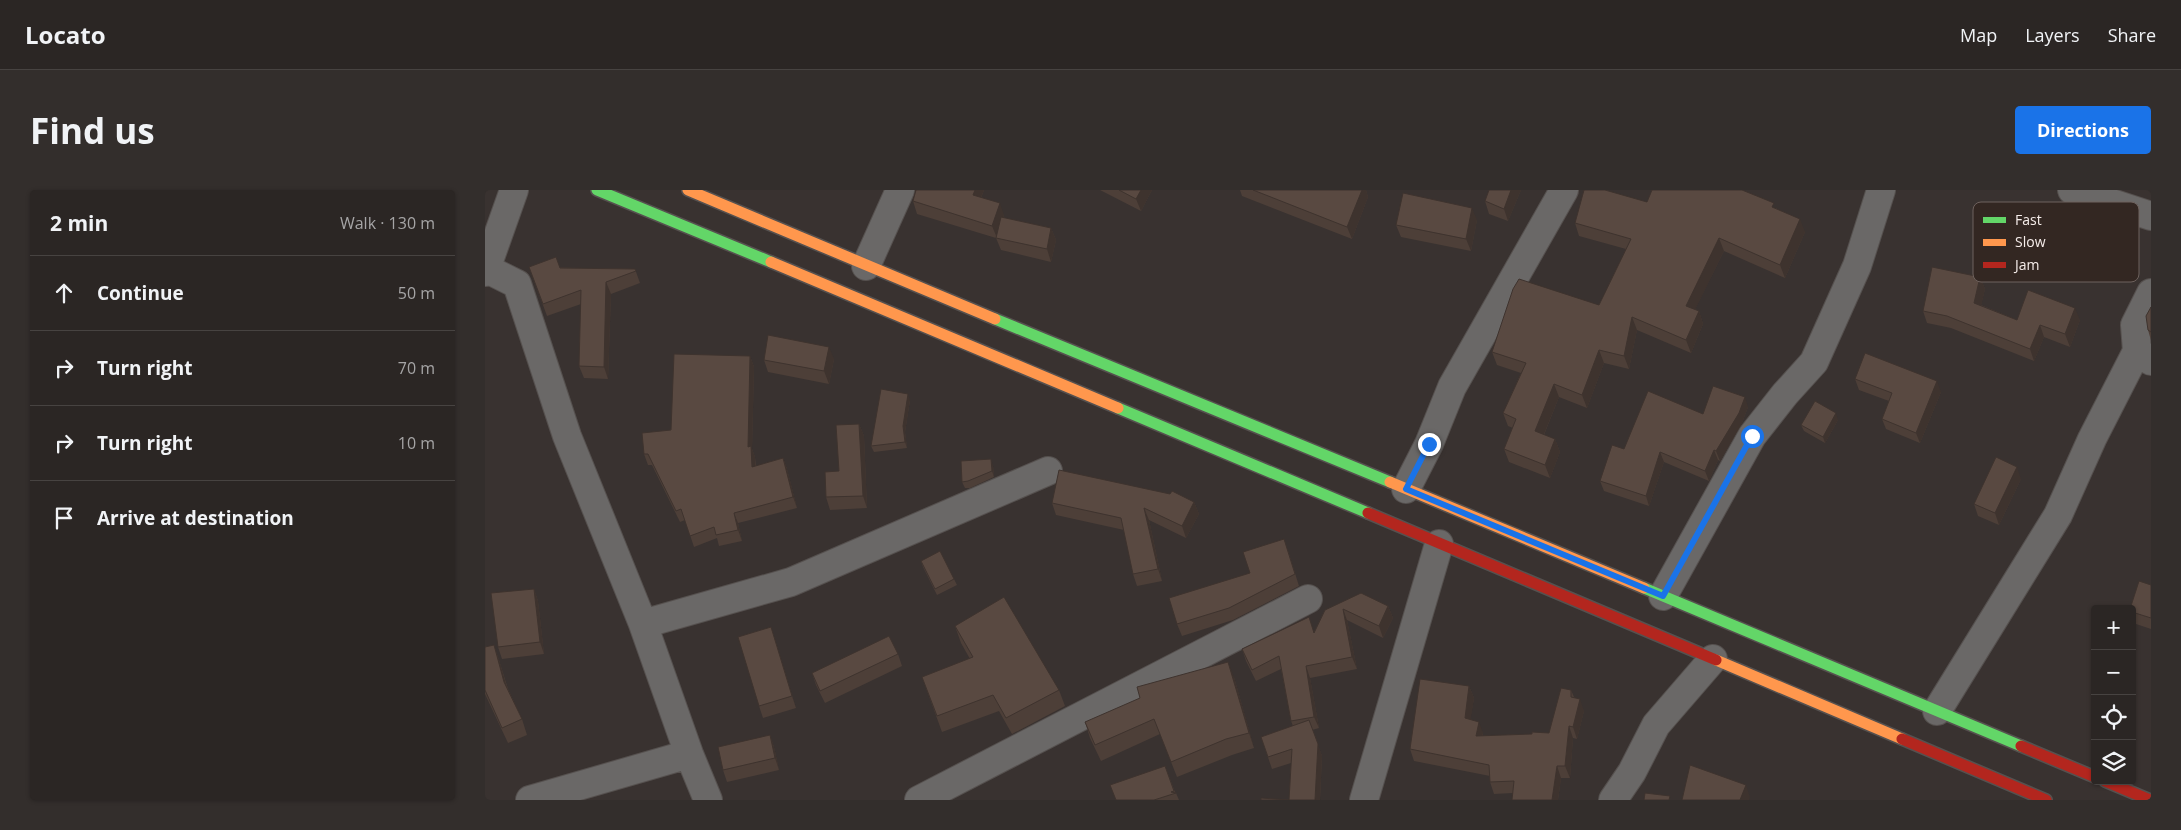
<!DOCTYPE html>
<meta charset="utf-8">
<style>
body{margin:0;font-family:"Open Sans",sans-serif;background:#332e2c;color:#f1f3f6}
.controls{position:absolute;right:15px;bottom:15px;display:grid;overflow:hidden;border-radius:5px;box-shadow:0 1px 4px #0004}
.controls button{width:45px;height:45px;display:grid;place-items:center;padding:0;border:0;border-bottom:1px solid #474341;background:#2b2624;color:#f1f3f6;font:25px sans-serif}
.stop{position:absolute;width:15px;height:15px;margin:-11px;border:4px solid #1a73e8;border-radius:50%;background:#fff}
.stop.end{background:#1a73e8;border-color:#fff;box-shadow:0 1px 5px #0008}
.list{margin:0;padding:0;list-style:none}
h2{display:flex;justify-content:space-between;align-items:center;height:65px;margin:0;padding:0 20px;font-size:21px}
h2 small{font-size:16px;font-weight:400;color:#a6a5a6}
.list li{display:grid;grid-template-columns:32px 1fr auto;gap:15px;align-items:center;box-sizing:border-box;height:75px;padding:0 20px;border-top:1px solid #474341}
.list b{display:block;font-size:19px;white-space:nowrap}
.list em{font-size:16px;font-style:normal;color:#a6a5a6}
.icon{flex:none;width:28px;height:28px;fill:none;stroke:currentColor;stroke-width:2;stroke-linecap:round;stroke-linejoin:round}
.map{position:relative;flex:none;width:1666px;height:610px;overflow:hidden;border-radius:5px}
header{display:flex;align-items:center;gap:30px;box-sizing:border-box;height:70px;padding:0 25px;background:#2b2624;border-bottom:1px solid #474341}
header strong{font-size:24px}
nav{display:flex;gap:28px;margin-inline-start:auto;font-size:18px}
.intro{display:flex;align-items:center;justify-content:space-between;box-sizing:border-box;height:120px;padding:0 30px}
h1{margin:0;font-size:35px}
.button{padding:12px 22px;border-radius:5px;background:#1a73e8;color:#fff;font-size:18px;font-weight:700}
main{display:flex;gap:30px;padding:0 30px}
aside{flex:1;background:#2b2624;border-radius:5px;box-shadow:0 1px 4px #0004}
.map>svg:first-child{display:block}
</style>
<header>
<strong>Locato</strong>
<nav><a>Map</a><a>Layers</a><a>Share</a></nav>
</header>
<div class="intro"><h1>Find us</h1><a class="button">Directions</a></div>
<main>
<aside>
<h2>2 min<small>Walk · 130 m</small></h2>
<ul class="list">
<li><svg class="icon" aria-label="ahead" viewBox="0 0 24 24"><path d="M12 20V5M6 11l6-6 6 6"/></svg><div><b>Continue</b></div><em>50 m</em></li>
<li><svg class="icon" aria-label="right" viewBox="0 0 24 24"><path d="M7 20v-9h11M14 6l5 5-5 5"/></svg><div><b>Turn right</b></div><em>70 m</em></li>
<li><svg class="icon" aria-label="right" viewBox="0 0 24 24"><path d="M7 20v-9h11M14 6l5 5-5 5"/></svg><div><b>Turn right</b></div><em>10 m</em></li>
<li><svg class="icon" aria-label="arrive" viewBox="0 0 24 24"><path d="M6 21V4h12l-3 4 3 4H6"/></svg><div><b>Arrive at destination</b></div></li>
</ul>
</aside>
<div class="map">
<svg width="1666" height="610" viewBox="0 0 1666 610">
<rect width="100%" height="100%" fill="#393230"/>
<g fill="none" stroke-linecap="round" stroke-linejoin="round">
<g stroke="#56514f" stroke-width="30">
<path id="street" d="M1587,0l79,26
M381,76l34,-76
M0,78l32,16 50,152 76,188 46,130 19,46
M0,82l29,-82
M1666,103l-16,32 2,26 14,10
M921,299l23,-45 23,-57 112,-197
M1178,406l89,-160 33,-42 29,-32 43,-96 24,-76
M158,434l148,-42 257,-111
M1452,521l121,-196 34,-76 45,-88
M45,610l159,-46
M434,610l389,-201
M879,610l75,-256
M1128,610l19,-28 24,-47 57,-66"/>
</g>
<g stroke="#56514f" stroke-width="14">
<path id="fast" d="M112,0l174,72
M510,129l395,163
M633,218l250,105
M1159,398l377,158"/>
</g>
<g stroke="#56514f" stroke-width="14">
<path id="slow" d="M203,0l307,129
M286,72l347,146
M905,292l254,106
M1231,470l186,79"/>
</g>
<g stroke="#56514f" stroke-width="14">
<path id="jam" d="M883,323l348,147
M1417,549l144,61
M1536,556l74,31
M1620,591l45,19"/>
</g>
<use href="#street" stroke="#6a6867" stroke-width="28"/>
<use href="#fast" stroke="#63d668" stroke-width="11"/>
<use href="#slow" stroke="#ff974d" stroke-width="11"/>
<use href="#jam" stroke="#b3261e" stroke-width="11"/>
</g>
<path fill="#4d3f38" d="M431,0h68l-3,8 23,17 -1,3 48,10 5,12 -5,22 -50,-12 -5,-12 -79,-24 -4,-13z
M615,0h52l-11,21z
M755,0h126l2,7 -16,42 -110,-43z
M1036,0l-13,31 -19,-7 -4,-13z
M1162,12l129,6 29,24 -20,46 -61,-27 -29,58 4,2 4,13 -12,29 -54,-23 -8,39 -25,-6 -17,45 -28,-11 -15,38 11,4 5,13 -10,26 -41,-16 -5,-13 9,-21 -5,-2 -5,-13 18,-40 -24,-8 -5,-13 107,-47 27,-56 -47,-13 -4,-13z
M992,30l-6,31 -70,-14 -5,-12z
M44,77l106,2 5,14 -29,11 -3,85 -24,-1 -5,-12 2,-62 -34,12z
M1495,87l5,12 -4,16 36,15h63l-10,27 -26,-10 -10,24 -83,-33 -24,-5 -4,-12z
M1666,117v33l-3,-10z
M265,166l4,11 -2,82 3,8 1,9 27,-8 4,11 10,39 -59,15 4,18 -23,5 -2,-8 -23,9 -9,-27 -5,2 -28,-57h-4l-4,-11z
M349,169l-5,25 -61,-12 -4,-12z
M1370,189l86,13 -21,51 -34,-14 -4,-10 7,-18 -30,-11z
M425,210l-5,32 2,16 -33,4 -3,-6z
M1263,217l-6,16 -22,38 -2,-1 -9,21 -45,-19 -15,44 -45,-15 -4,-10 24,-32 79,-35z
M1353,230l-13,23 -21,-12 -3,-6z
M374,234l5,12 3,72 -37,2 -4,-13 13,-26z
M508,276l1,11 -24,11h-5l-3,-6z
M1536,289l-22,46 -21,-9 -4,-12z
M709,312l5,12 -13,24 -37,-18 13,61 -25,5 -4,-12 -9,-44 -68,-15 -4,-12z
M803,361l11,35 -66,34 -51,16 -5,-12 73,-51z
M436,371l33,18 3,6 -20,10 -14,-28z
M1666,395v44l-18,-6 -1,-3v-11z
M49,399l4,12 6,53 -42,5 -4,-12z
M903,416l5,12 -10,20 -36,-18 10,49 -47,9 9,50 -7,2 10,26 -2,44h-59h28l2,-37 -19,6 -11,-32 32,-11 -2,-5 -10,-52 -25,12 -10,-20 -4,-12 72,-17 11,-22z
M470,436l104,64 6,16 -53,28 -13,-23 -57,21 -20,-55 48,-18 -9,-16z
M286,437l25,81 -33,10 -4,-12z
M9,455l5,15 9,29 14,30 5,16 -19,8 -23,-49v-47z
M413,464l4,12 -77,37 -9,-18 -4,-12z
M749,487l20,71 -22,7 -55,22 -17,-43 -59,27 -11,-23 -5,-16z
M984,496l5,12 -4,22 13,13v3l66,-3 22,-43 3,7 10,14 -7,28 -4,-1 -3,40h-9l-3,22h-46l1,-7 -19,1 -4,-12v-6l-76,-15 -4,-12z
M285,545l4,12 5,23 -52,12 -4,-12z
M680,576l10,26 1,1 3,7h-63z"/>
<path fill="#3e332e" d="M490,0h9l-7,17 -4,-12z
M656,0h11l-11,21 -5,-12z
M877,0h4l2,7 -16,42 -5,-12z
M1026,0h10l-13,31 -4,-12z
M515,13l4,12 -7,23 -5,-12z
M987,18l5,12 -6,31 -5,-12z
M1315,29l5,13 -20,46 -5,-13z
M566,38l5,12 -5,22 -4,-13z
M1234,48l5,13 -33,67 -5,-12z
M1495,87l5,12 -6,26 -5,-12z
M121,92l5,12 -3,85 -4,-12z
M1590,118l5,12 -10,27 -5,-13z
M1214,121l4,13 -12,29 -5,-13z
M1147,127l5,13 -8,39 -5,-13z
M1555,135l4,12 -10,24 -4,-12z
M344,157l5,12 -5,25 -5,-13z
M1114,160l5,13 -17,45 -5,-13z
M265,166l4,11 -2,82 3,8 1,21 -4,-11 -4,-20z
M1452,191l4,11 -21,51 -4,-10z
M1069,194l5,13 -19,47 -5,-13z
M423,204l2,6 -5,32 2,16 -2,-6 -2,-16z
M1260,207l3,10 -6,16 -22,38 -4,-10z
M1351,223l2,7 -13,23 -2,-6z
M374,234l5,12 3,72 -4,-12z
M1070,249l5,13 -10,26 -5,-13z
M1229,260l4,10 -9,21 -4,-10z
M1175,262l4,10 -15,44 -3,-10z
M298,268l4,11 10,39 -4,-11z
M506,269l2,7 1,11 -2,-6z
M1532,277l4,12 -22,46 -4,-12z
M709,312l5,12 -13,24 -4,-12z
M659,318l5,12 13,61 -4,-12z
M249,323l4,10 4,18 -4,-11z
M49,399l4,12 6,53 -4,-12z
M903,416l5,12 -10,20 -4,-12z
M858,419l4,11 10,49 -5,-12z
M286,437l4,12 21,69 -4,-12z
M9,455l5,15 11,38 -6,-16z
M743,472l6,15 20,71 -5,-15z
M821,476l4,12 9,50 -5,-11z
M984,496l5,12 -5,32 -4,-12z
M1095,509l4,12 -7,28 -4,-12z
M994,532l4,11 -3,15 -4,-12z
M1084,536l4,12 -3,40 -5,-12z
M285,545l4,12 5,23 -4,-12z
M833,554l4,12 -2,44h-5z
M1072,576l4,12 -3,22h-6z
M1261,595l4,12 -1,3h-9z"/>
<path fill="#594941" stroke="#3e332e" d="M431,0h59l-2,5 27,8 -8,23 -79,-25z
M634,0h22l-5,9z
M768,0h109l-15,37z
M1004,0h22l-7,19 -19,-8z
M1099,0h21l42,12 5,-12h90l32,13 -2,4 28,12 -20,46 -61,-27 -33,68 13,5 -13,29 -54,-23 -8,39 -25,-6 -17,45 -28,-11 -19,47 20,8 -10,26 -41,-16 12,-30 -13,-6 23,-50 -34,-11 21,-63 6,-10 80,26 32,-66 -56,-16z
M918,3l69,15 -6,31 -70,-14z
M516,27l50,11 -4,21 -51,-11z
M71,67l4,11 75,1 1,2 -30,11 -2,85 -25,-1 2,-76 -38,14 -14,-37z
M1447,77l48,10 -6,26 43,17 11,-30 47,18 -10,26 -25,-9 -10,24 -83,-33 -24,-5z
M1666,117v25l-3,-2 -2,-14z
M283,145l61,12 -5,24 -60,-11z
M1380,163l72,28 -21,52 -34,-14 10,-26 -37,-14z
M189,164l76,2 -2,91 3,-1 1,21 31,-9 10,39 -59,16 4,17 -22,5 -2,-8 -24,9 -9,-27 -5,2 -28,-57h-4l-2,-21 29,-3z
M1228,196l32,11 -6,16 -23,38 -2,-1 -9,21 -45,-19 -14,44 -46,-15 12,-36 12,4 24,-58 55,23z
M396,199l27,5 -5,32 2,16 -34,4z
M1330,211l21,12 -13,24 -22,-12z
M374,234l4,72 -37,1 -1,-25 14,-1 -3,-46z
M1511,267l21,10 -22,46 -21,-9z
M506,269l1,12 -24,10 -6,1 -1,-21z
M574,280l111,24 2,-3 22,11 -12,24 -38,-18 14,61 -25,5 -12,-56 -69,-15z
M799,349l11,35 -66,34 -52,16 -8,-26 81,-25 -7,-21z
M455,361l14,28 -19,10 -14,-28z
M1654,391l12,4v33l-19,-6v-3h-2z
M49,399l6,53 -42,5 -7,-54z
M876,403l27,13 -9,20 -36,-17 9,48 -46,9 8,51 -23,4 -12,-65 -27,14 -10,-21 67,-32 5,16 11,-23z
M519,407l55,93 -53,28 -13,-23 -56,21 -15,-39 51,-20 -18,-31z
M286,437l21,69 -33,10 -21,-69z
M404,446l9,18 -78,37 -8,-18z
M9,455l10,37 18,37 -20,9 -17,-38v-43z
M743,472l21,71 -23,6 -55,23 -17,-43 -59,26 -10,-23 55,-24 -3,-11z
M935,489l49,7 -4,32 14,4 -3,14 56,-2v-2l17,1 12,-45 10,2v7l9,2 -7,28 -4,-1 -4,40h-8l-5,34h-40l2,-19 -24,1 -1,-17 -79,-16z
M824,530l9,24 -3,56h-54v-2l28,2 3,-51 -24,8 -7,-20z
M285,545l5,23 -52,12 -5,-23z
M1205,575l56,20 -6,15h-58z
M680,576l9,25 -3,1 5,1 -22,7h-38l-6,-15z
M1160,603l25,3 -1,4h-25z"/>
<g fill="none" stroke-linecap="round" stroke-linejoin="round">
<path stroke="#1a73e8" stroke-width="6" d="M944,254l-23,45 257,107 89,-160"/>
</g>
<rect x="1488" y="12" width="166" height="80" rx="8" fill="#332722" stroke="#6e625e" stroke-width="1"/>
<rect x="1498" y="27" width="23" height="6" fill="#63d668"/>
<rect x="1498" y="49" width="23" height="7" fill="#ff974d"/>
<rect x="1498" y="72" width="23" height="6" fill="#b3261e"/>
<g font-size="14" fill="#f6edea">
<text x="1530" y="35">Fast</text>
<text x="1530" y="57">Slow</text>
<text x="1530" y="80">Jam</text>
</g>
</svg>
<div class="controls">
<button>+</button>
<button>−</button>
<button><svg class="icon" aria-label="locate" viewBox="0 0 24 24"><circle cx="12" cy="12" r="6"/><path d="M12 2v4M12 18v4M2 12h4M18 12h4"/></svg></button>
<button><svg class="icon" aria-label="layers" viewBox="0 0 24 24"><path d="M12 4l9 5-9 5-9-5zM3 14l9 5 9-5"/></svg></button>
</div>
<div class="stop" style="left:1267px;top:246px"></div>
<div class="stop end" style="left:944px;top:254px"></div>
</div>
</main>
